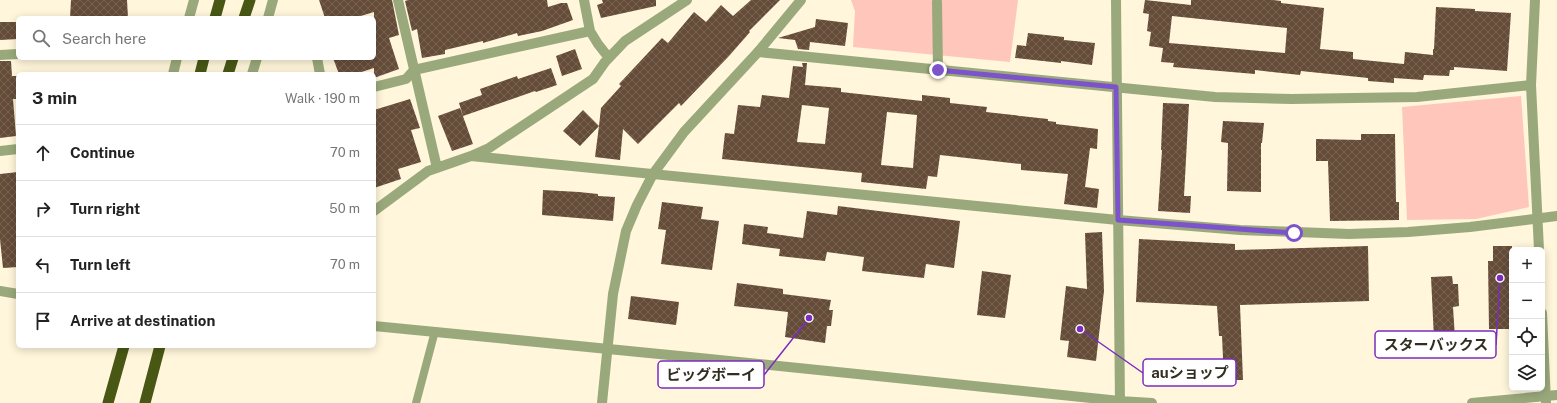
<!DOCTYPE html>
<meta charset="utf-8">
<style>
body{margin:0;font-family:"Public Sans","Noto Sans JP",sans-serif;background:#f6f6f6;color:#222}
.controls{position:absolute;right:12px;bottom:12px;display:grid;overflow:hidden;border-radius:6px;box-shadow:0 2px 10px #0003}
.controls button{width:36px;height:36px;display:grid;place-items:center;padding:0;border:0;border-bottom:1px solid #e0e0e0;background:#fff;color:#222;font:20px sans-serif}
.stop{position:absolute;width:12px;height:12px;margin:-9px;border:3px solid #7d53cc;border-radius:50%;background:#fff}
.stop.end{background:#7d53cc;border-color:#fff;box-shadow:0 1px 4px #0008}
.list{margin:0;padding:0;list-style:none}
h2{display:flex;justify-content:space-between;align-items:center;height:52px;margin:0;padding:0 16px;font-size:17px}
h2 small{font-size:13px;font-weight:400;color:#767676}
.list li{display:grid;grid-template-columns:26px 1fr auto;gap:12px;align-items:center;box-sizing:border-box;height:56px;padding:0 16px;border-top:1px solid #e0e0e0}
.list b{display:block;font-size:15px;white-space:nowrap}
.list em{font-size:13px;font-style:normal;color:#767676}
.icon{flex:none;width:22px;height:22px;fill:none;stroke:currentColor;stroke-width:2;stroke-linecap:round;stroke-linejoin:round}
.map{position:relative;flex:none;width:1557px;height:403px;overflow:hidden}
.search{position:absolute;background:#fff;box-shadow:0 2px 10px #0003;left:16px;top:16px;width:360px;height:44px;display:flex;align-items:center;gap:10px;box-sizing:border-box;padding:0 14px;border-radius:6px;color:#767676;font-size:15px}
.panel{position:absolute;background:#fff;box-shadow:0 2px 10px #0003;left:16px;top:72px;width:360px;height:276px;border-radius:6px}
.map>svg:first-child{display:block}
</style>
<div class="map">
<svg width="1557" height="403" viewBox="0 0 1557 403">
<defs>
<pattern id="building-cross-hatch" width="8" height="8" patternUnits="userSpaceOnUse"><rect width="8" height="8" fill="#654c39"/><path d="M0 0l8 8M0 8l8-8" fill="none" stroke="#786353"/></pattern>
</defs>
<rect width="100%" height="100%" fill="#fff6db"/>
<path fill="#ffc6bc" d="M851,0h167l-8,62 -157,-15 2,-36z
M1521,96l8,111 -53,12 -69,1 -5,-113z"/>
<path fill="url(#building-cross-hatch)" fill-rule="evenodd" d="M71,0h56l1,18h-58z
M319,0h73l7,35 -10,3 10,31 -25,9v-10l-19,6h-16l-6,-16h41v-46l-20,6h-29z
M408,0h139l1,7 13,-4h6l6,17 -31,11 -24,5 -1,-3 -34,10v-2l-38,9v4l-23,4 -5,-29 -5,2 -7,-30z
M602,0h54v6l-55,12 -4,-13 6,-2z
M751,0h29l-31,31 1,1 -21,24 -48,50 -2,-3 -41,41 -15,-15 -3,31 -25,-3 4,-31 -19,20 -17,-15 20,-21 16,16 2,-18 20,-22 -2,-2 43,-46 6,5 26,-31 12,10 15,-17 12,11z
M1145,0l46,5v-5h82l8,1v2l43,5 -4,41 33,3v7l51,5 1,-12 28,3v-6h1l2,-42 39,2v2l36,2 -4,58 -53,-4v3h-4l-1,6 -25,-1 -1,5 -29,-2v5l-26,-2v-3l-67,-7 -1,4 -45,-5v4l-82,-7 1,-4 -13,-1 2,-14 -14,-2 2,-14 -4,-1 2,-17 -6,-1zM1172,16l115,12 -2,25 -116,-10z
M816,19l32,4 -3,23 -35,-4 -1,8 -11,-1 -3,-9 -17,-2 37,-11z
M0,22h18v17l-18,1z
M1028,33l36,4v3l31,3 -3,22 -31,-4v2l-46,-5 2,-13 9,1z
M575,49l7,20 -20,7 -6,-20z
M0,61h11l1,15h5l1,23h-5l3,37 -16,2z
M802,63h5l-2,22 36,3v4l81,9v-6l28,3v5l37,4 -1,5 62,7v2l8,1v2l42,5 -1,20 -7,-1 -5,39 14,2 -2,19 -33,-4 4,-30 -47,-4v-6l-10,-1 -71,-8 -3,22 -9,-1 -2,13 -65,-7 1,-9 -140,-14 3,-26 9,1 4,-29 22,2 2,-12 27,3 4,-32 10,1zM802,105l27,3 -4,36 -28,-2zM887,112l30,3 -4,53 -32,-3z
M551,68l6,17 -21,7 -1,-1 -72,25 -4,-13 23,-8 -2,-6 37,-13 1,3z
M410,99l10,29 -9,2 10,32 -23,7 3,10 -27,9v-78z
M1163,103l26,1 -5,92h7l-1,17 -32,-2 4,-61h-1z
M460,108l13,36 -21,7 -14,-35z
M1223,121l41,2 -2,20h-1v49l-34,-1 1,-48 -7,-1z
M1361,134h34l1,68h3v18l-69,1 -2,-60h-12v-22l45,1z
M18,172v95l-15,1 -3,-29v-65z
M543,190l36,2 19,2v2l17,1 -2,24 -71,-6z
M662,202l41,5 -2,12 18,2 -7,49 -51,-6 5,-34 -8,-1z
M838,206l122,15 -6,47 -28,-4 -2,14 -62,-7 2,-14 -37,-5 -2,9 -46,-5 1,-7 -38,-5 2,-20 24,3 -1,6 36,5 4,-27 30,4z
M1102,232l2,59 -8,70 -29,-4 2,-16 -9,-1 6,-54 21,3 -2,-56z
M1139,239l96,5v6l133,-4 1,55 -129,4 3,75h-19l-2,-44h-3l-2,-30 -81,-4z
M1493,246h19v83h-23l-1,-68h5z
M982,271l29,4 -6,43 -28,-3z
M1452,276l1,8h5l1,22 -6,1 2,31 -21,1 -3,-62z
M737,283l46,6v5l48,6 -2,10h4l-2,16h-4l-2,17 -40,-6 3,-25 -54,-6z
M631,296l48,6 -3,23 -48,-6z"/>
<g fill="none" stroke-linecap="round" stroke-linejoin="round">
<path stroke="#9aa97b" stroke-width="8" d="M416,403l19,-72"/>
<path stroke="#9aa97b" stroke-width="10" d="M398,0l39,168
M1535,0l-4,85 8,165
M937,2l1,68
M189,18l5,-18
M268,18l5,-18
M590,31l8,13 11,14
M758,52l457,45 77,2 125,-2 114,-12
M0,55l18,-1
M317,58l3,16
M173,74l4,-16
M252,74l5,-16
M374,87l32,-8 8,-9 176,-39 -6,-31
M0,151l18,-2
M471,156l647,64 122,10 109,4 59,-2 62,-5 87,-11
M374,211l54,-40 43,-15 18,-8 104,-69 12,-17 20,-21 62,-41
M0,291l18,3
M1542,313l4,90"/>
<path stroke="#9aa97b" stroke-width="10" d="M1116,0l4,403
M374,326c249,23 497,50 746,75l32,2
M602,403l11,-109 13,-63 11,-26 16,-31 31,-42 74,-80 43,-52
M1472,403l85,-8"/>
<path stroke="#485814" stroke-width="11" d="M215,18l5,-18
M244,18l6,-18
M200,74l4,-16
M228,74l5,-16
M108,403l16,-57
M145,403l15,-57"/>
</g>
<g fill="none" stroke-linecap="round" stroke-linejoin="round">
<path stroke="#7d53cc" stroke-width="5" d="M938,70l178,17 2,133 176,13"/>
</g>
<path fill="none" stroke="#7b2cbf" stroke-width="1.5" d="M1500 278L1496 345M1080 329L1143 373M809 318L764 375"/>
<g fill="#7b2cbf" stroke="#fff" stroke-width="1.5">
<circle cx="1500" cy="278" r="4"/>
<circle cx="1080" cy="329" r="4"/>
<circle cx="809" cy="318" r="4"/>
</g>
<g fill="#fff" stroke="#7b2cbf" stroke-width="1.5">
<rect x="1375" y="331" width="121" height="27" rx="4"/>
<rect x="1143" y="359" width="93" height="27" rx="4"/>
<rect x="658" y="361" width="106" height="27" rx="4"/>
</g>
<g font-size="15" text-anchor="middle" font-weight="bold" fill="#322e21">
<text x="1436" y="350">スターバックス</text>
<text x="1190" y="378">auショップ</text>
<text x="711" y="380">ビッグボーイ</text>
</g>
</svg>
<div class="controls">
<button>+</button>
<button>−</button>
<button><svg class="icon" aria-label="locate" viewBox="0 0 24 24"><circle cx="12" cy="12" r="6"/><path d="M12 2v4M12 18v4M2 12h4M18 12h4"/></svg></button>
<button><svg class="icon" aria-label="layers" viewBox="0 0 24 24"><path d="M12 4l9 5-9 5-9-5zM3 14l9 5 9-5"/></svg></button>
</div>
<div class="stop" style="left:1294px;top:233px"></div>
<div class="stop end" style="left:938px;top:70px"></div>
<div class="search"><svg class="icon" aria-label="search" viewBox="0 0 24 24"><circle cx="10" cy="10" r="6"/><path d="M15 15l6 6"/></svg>Search here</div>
<section class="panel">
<h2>3 min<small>Walk · 190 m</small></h2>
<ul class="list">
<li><svg class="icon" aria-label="ahead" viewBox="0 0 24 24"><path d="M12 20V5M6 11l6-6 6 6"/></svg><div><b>Continue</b></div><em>70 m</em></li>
<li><svg class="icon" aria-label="right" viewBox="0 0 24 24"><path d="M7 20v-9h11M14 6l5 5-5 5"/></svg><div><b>Turn right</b></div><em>50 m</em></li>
<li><svg class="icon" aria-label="left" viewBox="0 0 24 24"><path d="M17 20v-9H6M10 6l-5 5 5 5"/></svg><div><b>Turn left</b></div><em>70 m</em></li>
<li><svg class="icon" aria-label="arrive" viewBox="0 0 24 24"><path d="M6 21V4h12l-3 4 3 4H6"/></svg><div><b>Arrive at destination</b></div></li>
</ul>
</section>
</div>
